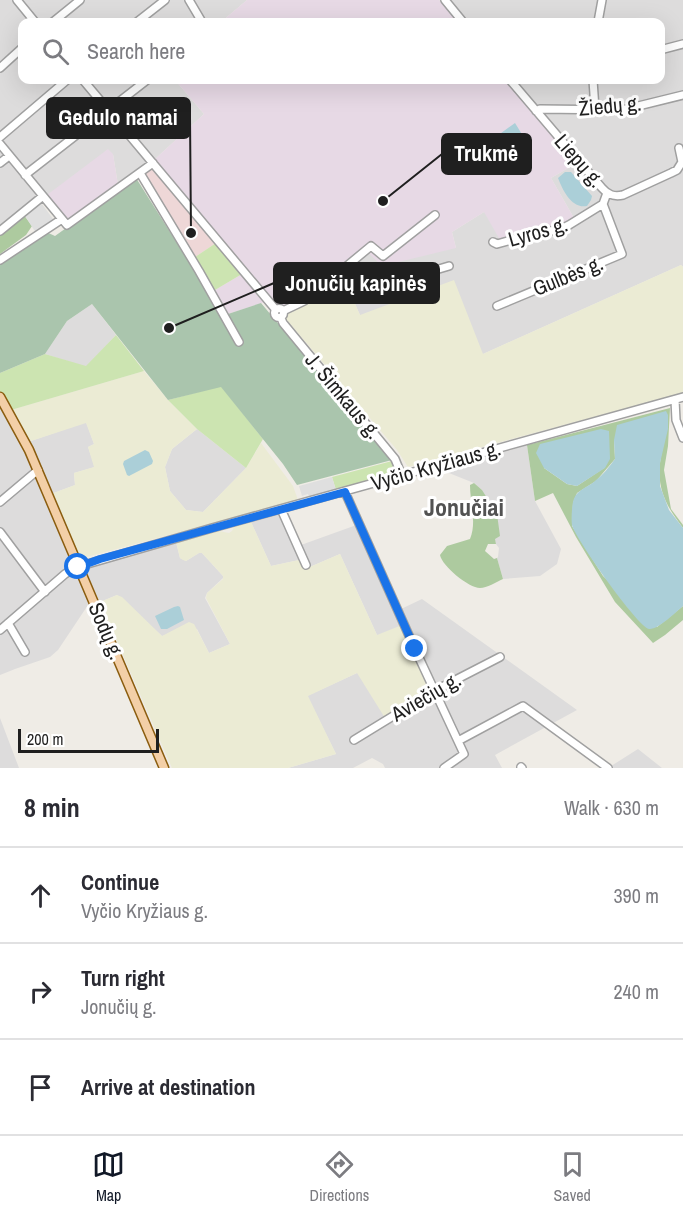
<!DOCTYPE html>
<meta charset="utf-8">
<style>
body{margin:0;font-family:"Archivo Narrow",sans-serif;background:#f2f2f3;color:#2b2b33}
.scale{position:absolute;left:18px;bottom:15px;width:141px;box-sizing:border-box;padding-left:6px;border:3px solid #1f1f1f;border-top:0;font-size:16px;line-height:21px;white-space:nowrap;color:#1f1f1f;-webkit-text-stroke:4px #fff;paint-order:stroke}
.stop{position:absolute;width:18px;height:18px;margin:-14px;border:4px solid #1a73e8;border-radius:50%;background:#fff}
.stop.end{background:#1a73e8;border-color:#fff;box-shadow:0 2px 6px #0008}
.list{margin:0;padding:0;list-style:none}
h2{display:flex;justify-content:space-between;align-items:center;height:78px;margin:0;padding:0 24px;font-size:26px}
h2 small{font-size:20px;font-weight:400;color:#7c7c81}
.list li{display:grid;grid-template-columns:39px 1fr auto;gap:18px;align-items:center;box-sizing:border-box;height:96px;padding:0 24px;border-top:2px solid #e1e1e2}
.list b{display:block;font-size:22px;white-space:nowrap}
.list p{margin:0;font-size:20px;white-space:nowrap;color:#7c7c81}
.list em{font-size:20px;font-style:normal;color:#7c7c81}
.icon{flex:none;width:33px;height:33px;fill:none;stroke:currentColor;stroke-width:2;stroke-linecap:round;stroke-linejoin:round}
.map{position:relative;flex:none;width:683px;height:768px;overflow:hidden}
.search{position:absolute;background:#fff;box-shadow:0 6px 24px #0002;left:18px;right:18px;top:18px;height:66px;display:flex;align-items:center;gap:15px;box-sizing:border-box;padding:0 21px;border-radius:12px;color:#7c7c81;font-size:22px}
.sheet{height:366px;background:#fff}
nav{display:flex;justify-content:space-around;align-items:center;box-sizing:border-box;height:84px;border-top:2px solid #e1e1e2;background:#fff;font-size:16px;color:#7c7c81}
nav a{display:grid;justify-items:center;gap:3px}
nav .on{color:#111827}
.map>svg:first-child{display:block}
</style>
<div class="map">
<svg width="683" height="768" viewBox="0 0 683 768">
<rect width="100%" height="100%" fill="#efece6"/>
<path fill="#dddcdc" d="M0,0h247l-26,22h-199v58h153l29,34 -50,46 -36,25 -5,-31 -66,41 -3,-3 -44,36z
M439,0h244v267l-2,-2 -198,89 -123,-39 -8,-18 -21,-23 33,-25 92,-1 -4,-16 32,-20 90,6 -23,-40 26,-15 -71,-83h154v-58h-202z
M92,304l24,31 -30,32 -41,-13 22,-33z
M0,408h5l18,35 50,118 -4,7 -69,58z
M86,422l8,22 -6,3 7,20 -21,6 1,12 -24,9 -23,-52z
M197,429l49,39 -43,44 -17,-2 -16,-19 -5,-24 7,-18z
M527,445l8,56 26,48 -4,15 -17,12 -37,3 -6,-21 1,-1 1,-9 -3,-4 -14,-54 -8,-7 -30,-12z
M286,511l15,34 61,-22 37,87 23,-11 155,111 -82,45 7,13h-117l-2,-4 -11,-6 -19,10h-65l48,-14 -29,-58 50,-23 20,-38 -37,-81 -35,15 -6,-9 -28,6 -20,-44z
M176,542l4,16 6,3 13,-8h3l21,23v2l-16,15 -2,5 25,46 -21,9 -12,-24 -35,7 -45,-41 -17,7 -15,-31 2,-3z
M71,574l8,1 11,27 -32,48 -8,7 -35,12 -15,6v-40z
M0,718l19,50h-19z
M638,749l24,19h-54z"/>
<path fill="#eed7d7" d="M149,168h4l63,75 -21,14 -47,-77 -3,-5z"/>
<path fill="#e7d9e5" d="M247,0h192l19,22h-237z
M175,80h331l71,83 -26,15 23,40 -13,8 -61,14 -16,-28 -32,20 4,16 -74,18 -18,-17 -67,54 -6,3h-12l-5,-3 -120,-143 50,-46z
M108,149l5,5 5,31 -50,35 -21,-25z
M242,274l23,28 -37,12 -13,-24z"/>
<path fill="#ebebd4" d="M681,265l2,2v126l-275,74 -11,-17 -111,-131 1,-6 18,-8 30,-26 17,18 8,18 94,-35 29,74z
M144,371l24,29 29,29 -25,20 -7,18 5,24 16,19 17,2 43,-44 15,-25 32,43 5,14 -215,58 -6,-5 -26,-59 24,-9 -1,-12 20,-6 -6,-20 6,-3 -8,-21 -58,19 -17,-32z
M251,522l20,44 28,-6 6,9 35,-15 37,81 25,-10 29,66 -46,27 -28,-45 -49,23 28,58 -48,14h-116l-72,-166 17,-7 5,2 40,39 27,-14 5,2 15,29 21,-9 -24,-46 1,-5 16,-14v-3l-21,-23h-3l-13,8 -3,-1 -3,-2 -4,-16 43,-11 10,2 3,-2 2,-4z"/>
<path fill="#cce4b1" d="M216,243l26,31 -27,16 -20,-33z
M116,335l28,36 -133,39 -11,-18v-19l45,-19 41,12z
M221,386l42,53 -17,29 -49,-39 -29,-29z
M392,461l4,9 -2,5 -58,15 -4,-13z"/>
<path fill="#adca9f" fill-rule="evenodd" d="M24,215l8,11 -6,9 -26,19v-20z
M670,408l-2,38 -4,24 7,39 12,16v3c-16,-21 -26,-38 -23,-65 2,-16 7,-31 8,-48l-54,25 1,19 -19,22 -19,12 -4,10 -1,23 31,50 54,51 26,-21v14l-18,15 -12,8 -38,-41 -39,-65 -23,-44 -18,8 -8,-56zM544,468h60l-27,18 -10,-2z
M474,483l8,7 15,24 3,22 -5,3 1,5h-8l-3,7 9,8 3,-1 6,21c-7,3 -16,9 -23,9 -11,0 -38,-22 -40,-33l7,-9 23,-7c7,-17 0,-36 0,-54z"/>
<path fill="#aac5ad" d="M136,178l58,92 42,74 7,-2 -15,-28 33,-11 131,157 -95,25 -14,-21 -62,-77 -53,13 -76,-96 -25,17 -22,33 -45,19v-111l44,-31 11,5z"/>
<path fill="#dfdfdf" d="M39,200l17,23 -18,13 -15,-23z
M332,477l4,13 -27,7 -1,-3 -6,2 -3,-10z"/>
<path fill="#abcfd8" d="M515,123l13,21 -18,11 -13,-19z
M565,172h6l21,24 -1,4 -4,6c-15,3 -24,-15 -29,-28z
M666,411l2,4v14l-8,34v23l9,24 14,18v78c-7,6 -25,24 -34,23 -12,-3 -74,-91 -77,-104 -1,-6 0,-18 1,-23 3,-13 15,-14 23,-22 7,-5 13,-13 19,-21l-1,-19 3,-15z
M601,429l8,2 1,28 -5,9 -28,18 -10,-2 -23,-16 -8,-15 4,-9z
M145,450l4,2 4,9 -1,3 -23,12 -2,-1 -4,-11 1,-3z
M178,606l2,1 4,13 -17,9h-6l-6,-13 19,-9z"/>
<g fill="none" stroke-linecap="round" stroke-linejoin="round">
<g stroke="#a0a0a0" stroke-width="10">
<path id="minor" d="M17,0l18,22
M189,0l13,22
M445,0l18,22
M53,22l27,-22
M137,22l28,-22
M598,22l4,-22
M660,50l23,-6
M0,68l22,-20
M83,80l193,230
M510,80l92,108c6,7 12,9 21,7l48,-22 6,-3 5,-8 -3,-14
M593,80l2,29
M536,111l4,-2 82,1 61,-15
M0,137l67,-57
M0,144l67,81 86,-62
M0,163l9,-7
M140,173l59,98 40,71
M25,175l122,-95
M0,231l43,-35
M493,242l4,2 32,-9 32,-6 8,-4 34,-21 4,-11
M0,260l62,-41
M336,275l15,18 4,1 94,-28
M497,306l125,-52 -19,-50
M274.5 313a4.5 4.5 0 1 1 9 0a4.5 4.5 0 1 1-9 0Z
M283,311l21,-10 9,-7 58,-48 12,10 52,-41
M281,318l2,5 112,136 7,17
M675,400l1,20 7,18
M345,492l70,157 49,105 -20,14
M0,502l38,-32
M281,509l25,56
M0,532l45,60
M8,623l17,29
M0,630l65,-56 8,-5 11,-4 128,-37 471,-131
M354,740l80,-49 66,-34
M458,741l65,-35 85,62
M521,767l1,1"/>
</g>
<g stroke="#8b5d0f" stroke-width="11">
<path id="major" d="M0,397l29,53 135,318"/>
</g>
<use href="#minor" stroke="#fff" stroke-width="7"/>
<use href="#major" stroke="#f3cfa7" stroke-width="8"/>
</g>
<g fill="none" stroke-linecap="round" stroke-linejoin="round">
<path stroke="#1a73e8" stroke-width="8" d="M78,567l22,-8 245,-67 70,157"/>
</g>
<g text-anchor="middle" stroke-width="6" stroke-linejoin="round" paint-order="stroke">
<g font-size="21" fill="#1f1f1f" stroke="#fff">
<text transform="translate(610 106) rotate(-5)" y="7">Žiedų g.</text>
<text transform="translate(579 161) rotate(49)" y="7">Liepų g.</text>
<text transform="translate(538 232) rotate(-16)" y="7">Lyros g.</text>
<text transform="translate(568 276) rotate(-22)" y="7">Gulbės g.</text>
<text transform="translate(343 396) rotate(50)" y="7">J. Šimkaus g.</text>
<text transform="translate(436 466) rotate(-16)" y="7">Vyčio Kryžiaus g.</text>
<text transform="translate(106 631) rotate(67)" y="7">Sodų g.</text>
<text transform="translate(426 697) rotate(-30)" y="7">Aviečių g.</text>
</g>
<g font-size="24" font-weight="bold" fill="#525252" stroke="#fff">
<text x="464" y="516">Jonučiai</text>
</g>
</g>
<path fill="none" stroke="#1f1f1f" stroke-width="2" d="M191 233L190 118M383 201L442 154M169 328L274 283"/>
<g fill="#1f1f1f" stroke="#fff" stroke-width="2">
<circle cx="191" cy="233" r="6"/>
<circle cx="383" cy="201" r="6"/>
<circle cx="169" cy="328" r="6"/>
</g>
<g fill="#1f1f1f" stroke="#1f1f1f" stroke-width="2">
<rect x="47" y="98" width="143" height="40" rx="6"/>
<rect x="442" y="134" width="89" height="40" rx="6"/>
<rect x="274" y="263" width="165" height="40" rx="6"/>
</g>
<g font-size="22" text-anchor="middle" font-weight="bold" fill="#fff">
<text x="118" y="125">Gedulo namai</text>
<text x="486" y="161">Trukmė</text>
<text x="356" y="291">Jonučių kapinės</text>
</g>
</svg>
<div class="scale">200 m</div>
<div class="stop" style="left:78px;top:567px"></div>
<div class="stop end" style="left:415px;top:649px"></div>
<div class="search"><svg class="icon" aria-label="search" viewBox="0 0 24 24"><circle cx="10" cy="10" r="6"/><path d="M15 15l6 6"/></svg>Search here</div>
</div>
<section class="sheet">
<h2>8 min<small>Walk · 630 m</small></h2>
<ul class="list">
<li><svg class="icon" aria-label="ahead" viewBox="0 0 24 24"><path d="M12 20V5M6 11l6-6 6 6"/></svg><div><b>Continue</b><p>Vyčio Kryžiaus g.</p></div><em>390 m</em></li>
<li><svg class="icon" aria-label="right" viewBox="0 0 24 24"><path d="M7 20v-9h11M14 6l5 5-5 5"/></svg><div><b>Turn right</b><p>Jonučių g.</p></div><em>240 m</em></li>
<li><svg class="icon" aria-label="arrive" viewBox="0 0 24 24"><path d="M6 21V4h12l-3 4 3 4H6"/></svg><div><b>Arrive at destination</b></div></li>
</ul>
</section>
<nav>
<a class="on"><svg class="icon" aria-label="map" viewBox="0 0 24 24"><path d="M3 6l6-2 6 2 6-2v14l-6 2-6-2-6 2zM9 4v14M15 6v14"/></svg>Map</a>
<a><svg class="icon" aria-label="directions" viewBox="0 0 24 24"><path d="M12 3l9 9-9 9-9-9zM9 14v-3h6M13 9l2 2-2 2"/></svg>Directions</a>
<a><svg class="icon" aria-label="saved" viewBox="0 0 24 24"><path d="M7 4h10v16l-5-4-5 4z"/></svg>Saved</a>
</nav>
